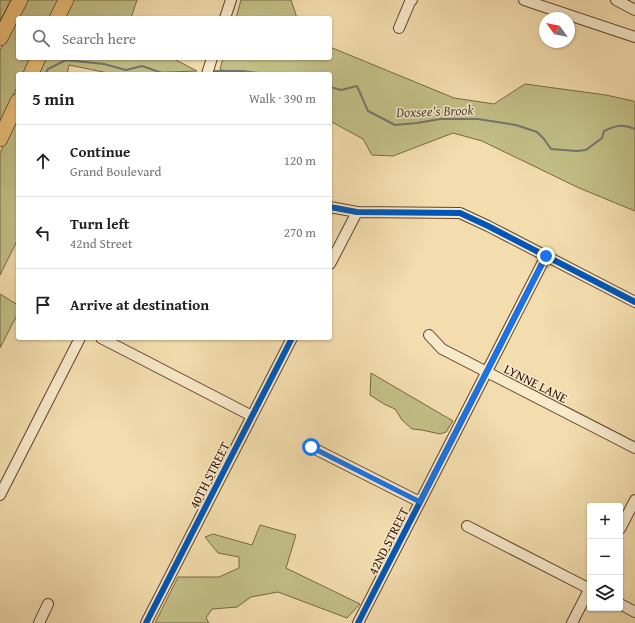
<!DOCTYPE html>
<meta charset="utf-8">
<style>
body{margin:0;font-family:"Gentium Book Plus",serif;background:#f2f2f2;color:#202124}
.controls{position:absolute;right:12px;bottom:12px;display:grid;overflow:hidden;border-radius:4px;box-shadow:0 1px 3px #0004}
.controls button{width:36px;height:36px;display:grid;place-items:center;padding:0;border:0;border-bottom:1px solid #e0e0e0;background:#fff;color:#202124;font:20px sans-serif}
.compass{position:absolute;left:539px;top:12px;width:36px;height:36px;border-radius:50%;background:#fff;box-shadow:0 1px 3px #0004;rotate:303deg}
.stop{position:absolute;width:12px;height:12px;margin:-9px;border:3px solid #1a73e8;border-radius:50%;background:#fff}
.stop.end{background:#1a73e8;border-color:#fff;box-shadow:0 1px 4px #0008}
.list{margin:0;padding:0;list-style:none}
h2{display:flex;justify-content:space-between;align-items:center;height:52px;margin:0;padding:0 16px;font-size:17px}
h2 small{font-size:13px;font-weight:400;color:#757577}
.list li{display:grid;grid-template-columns:26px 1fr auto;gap:12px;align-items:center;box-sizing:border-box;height:72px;padding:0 16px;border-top:1px solid #e0e0e0}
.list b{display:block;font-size:15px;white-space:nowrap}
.list p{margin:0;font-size:13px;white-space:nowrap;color:#757577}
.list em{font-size:13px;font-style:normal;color:#757577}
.icon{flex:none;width:22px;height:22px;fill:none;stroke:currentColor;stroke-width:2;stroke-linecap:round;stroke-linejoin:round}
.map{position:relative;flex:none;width:635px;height:623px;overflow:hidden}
.search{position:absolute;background:#fff;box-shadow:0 1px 3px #0004;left:16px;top:16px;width:316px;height:44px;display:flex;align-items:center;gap:10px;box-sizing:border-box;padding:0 14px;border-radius:4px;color:#757577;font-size:15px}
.panel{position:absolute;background:#fff;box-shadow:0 1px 3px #0004;left:16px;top:72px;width:316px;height:268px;border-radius:4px}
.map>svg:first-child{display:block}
</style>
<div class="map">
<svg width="635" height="623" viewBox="0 0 635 623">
<rect width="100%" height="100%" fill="#f3ddae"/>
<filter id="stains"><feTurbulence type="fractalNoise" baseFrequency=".005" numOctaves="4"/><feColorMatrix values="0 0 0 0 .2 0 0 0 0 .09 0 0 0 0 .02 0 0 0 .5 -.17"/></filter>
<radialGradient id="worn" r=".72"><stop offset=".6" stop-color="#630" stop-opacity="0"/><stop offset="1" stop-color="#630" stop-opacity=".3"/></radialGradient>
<path fill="#c2bf86" stroke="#786743" d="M0,0h11l-11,21z
M26,0h33l-9,18h-32v40h13l-8,16h-5v11l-18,38v-73z
M73,0h64l-6,18h-67z
M241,0h50l6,18h-61z
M330,47l124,51 40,6 31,-20 81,11 27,6 2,1v109l-56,-23 -97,-47 -29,-8 -60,23 -21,-1 -9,-16 -33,-18v-47h-97l-13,-5 3,-11h107z
M45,58h127l25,13 -84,3 -44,-9 -2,9h-30z
M18,114v125l-18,36v-122z
M0,294l18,11v8l-18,35z
M371,373l82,48 -7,11 -6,2 -18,-4 -10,-1 -10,-9 -7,-11 -11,-5 -14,-9z
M260,525l36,10 -10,33 74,36 -13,14 -69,-26 -27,5 -14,10 -25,2 -6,9 3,5h-54l23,-46h41l20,-9v-11l-21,-4 -13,-16 8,-3 39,11z"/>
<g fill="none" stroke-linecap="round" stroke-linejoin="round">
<path stroke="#73756d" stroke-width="2" d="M214,71h29l23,3
M45,74l3,-5 18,-9 38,4 22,6 16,-4 23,8
M330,87l11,3 16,-4 11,25 27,14 22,-2 23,-4h38l38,6 21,7 7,7 7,10 26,2 9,-1 16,-12 2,-7c13,-6 17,-7 31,-2"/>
<g stroke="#60422c" stroke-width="12">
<path id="minor" d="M524,0l111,37
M616,0l19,10
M225,18l6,-18
M399,28l11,-26 2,-2
M207,74l5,-16
M330,207l27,5 103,1 28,13 147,76
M330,264l27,-52
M429,335l13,14 193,99
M101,338l151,78
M311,447l109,55
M0,495l80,-157
M467,526l123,63
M620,529l15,-29
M620,604l15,8
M39,623l9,-19
M146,623l146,-285
M358,623l188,-367
M572,623l18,-35"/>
</g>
<g stroke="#2f0f00" stroke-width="16">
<path id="highway" d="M57,18l9,-18
M0,38l20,-38
M31,74l7,-16
M0,139l18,-38"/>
</g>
<use href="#minor" stroke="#f7e9ca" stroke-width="10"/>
<use href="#highway" stroke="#eabe77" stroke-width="15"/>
<g stroke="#f7e9ca" stroke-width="8">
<path id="cycleway" d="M330,207l27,5 103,1 28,13 147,76
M146,623l146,-285
M358,623l188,-367"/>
</g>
<use href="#cycleway" stroke="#0057b8" stroke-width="6"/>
</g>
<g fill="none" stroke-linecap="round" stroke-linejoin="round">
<path stroke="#1a73e8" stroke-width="5" d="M311,447l109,55 126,-246"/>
</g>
<g text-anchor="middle" stroke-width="3" stroke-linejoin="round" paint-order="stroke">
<g font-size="13" fill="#2f0f00" stroke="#f7e9ca">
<text transform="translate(536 383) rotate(27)" y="5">LYNNE LANE</text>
<text transform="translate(209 475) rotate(-63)" y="5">40TH STREET</text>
<text transform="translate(388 541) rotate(-63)" y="5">42ND STREET</text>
</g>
<g font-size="14" font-style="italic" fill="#574a40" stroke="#f7e9ca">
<text transform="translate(435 111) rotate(-2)" y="5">Doxsee's Brook</text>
</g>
</g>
<rect width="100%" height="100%" filter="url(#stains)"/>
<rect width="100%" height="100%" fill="url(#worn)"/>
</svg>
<div class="controls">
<button>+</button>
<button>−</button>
<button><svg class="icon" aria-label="layers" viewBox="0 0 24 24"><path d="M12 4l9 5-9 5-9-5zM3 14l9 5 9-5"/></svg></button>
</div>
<svg class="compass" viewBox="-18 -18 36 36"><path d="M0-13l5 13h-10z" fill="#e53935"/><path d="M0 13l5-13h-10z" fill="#757577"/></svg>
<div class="stop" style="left:311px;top:447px"></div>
<div class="stop end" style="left:546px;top:256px"></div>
<div class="search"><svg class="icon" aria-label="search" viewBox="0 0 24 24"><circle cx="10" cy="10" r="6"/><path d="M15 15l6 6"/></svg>Search here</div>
<section class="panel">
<h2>5 min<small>Walk · 390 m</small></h2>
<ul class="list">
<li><svg class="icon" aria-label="ahead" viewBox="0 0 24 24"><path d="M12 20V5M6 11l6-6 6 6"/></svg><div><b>Continue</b><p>Grand Boulevard</p></div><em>120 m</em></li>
<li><svg class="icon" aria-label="left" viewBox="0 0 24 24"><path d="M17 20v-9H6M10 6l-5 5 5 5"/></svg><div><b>Turn left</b><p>42nd Street</p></div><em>270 m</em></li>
<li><svg class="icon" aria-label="arrive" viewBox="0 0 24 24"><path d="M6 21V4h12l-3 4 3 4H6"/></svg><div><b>Arrive at destination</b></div></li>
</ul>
</section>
</div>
